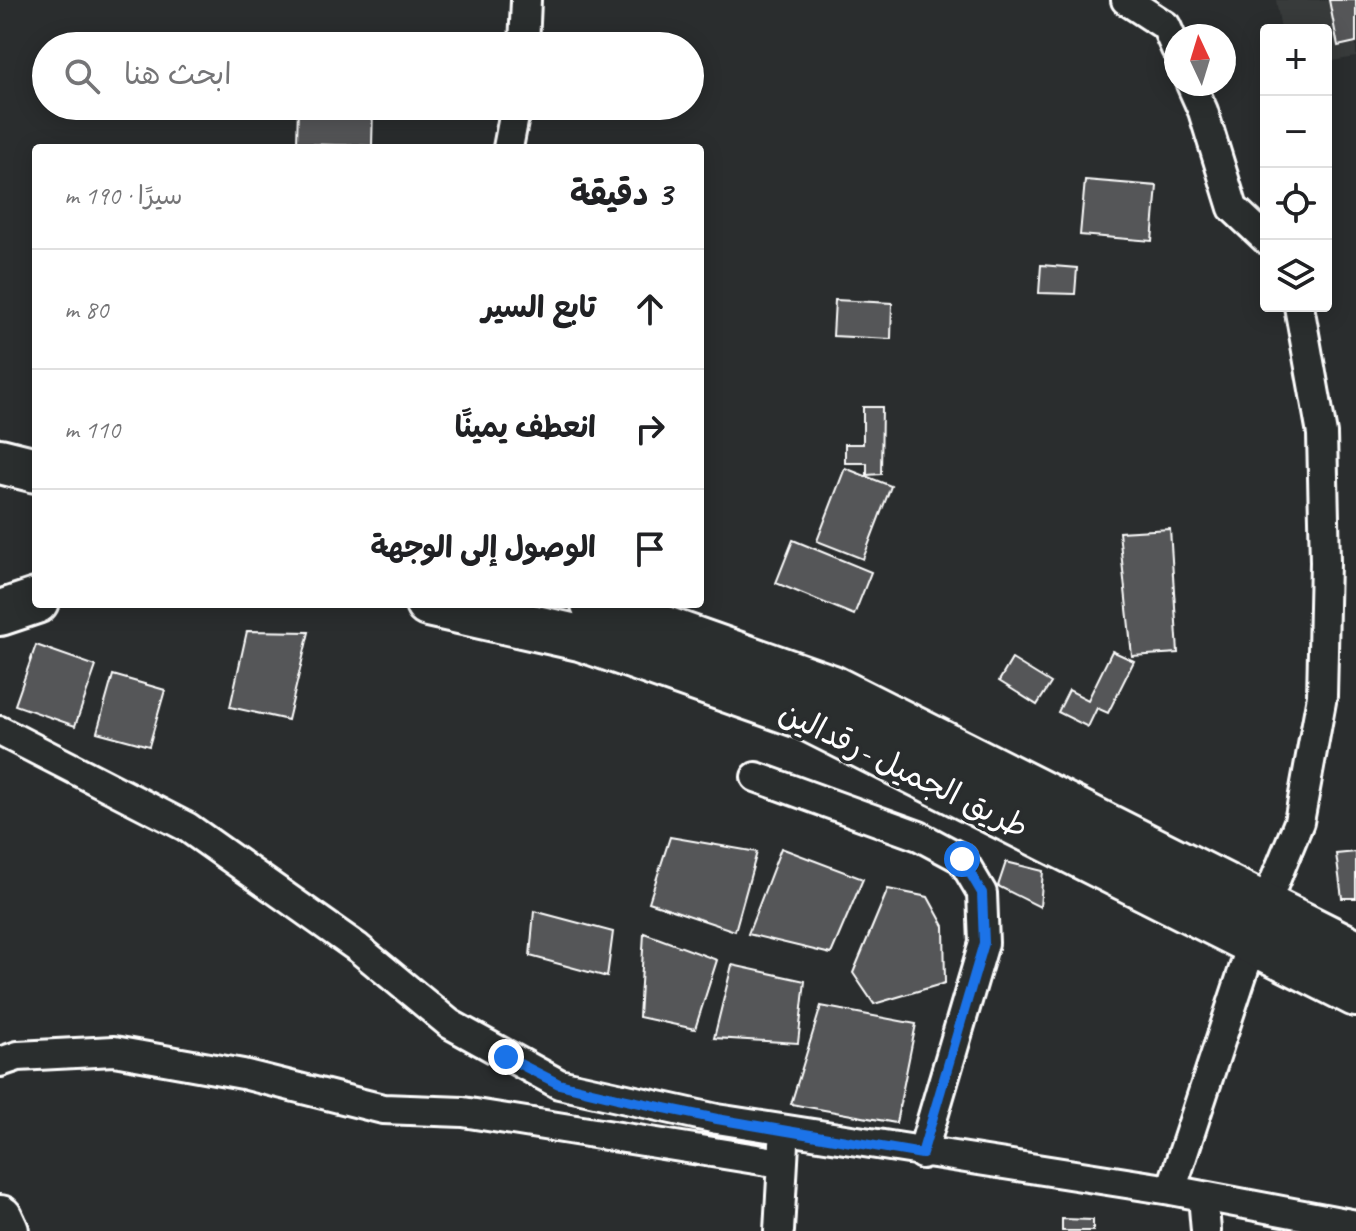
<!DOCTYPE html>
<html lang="ar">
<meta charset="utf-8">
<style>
body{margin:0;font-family:Caveat,"Playpen Sans Arabic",sans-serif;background:#f2f2f2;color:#202124;direction:rtl}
.controls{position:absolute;right:24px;top:24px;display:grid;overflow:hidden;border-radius:8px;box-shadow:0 4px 20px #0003}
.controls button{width:72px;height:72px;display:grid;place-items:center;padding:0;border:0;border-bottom:2px solid #e0e0e0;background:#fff;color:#202124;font:40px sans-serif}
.compass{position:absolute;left:1164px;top:24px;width:72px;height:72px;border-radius:50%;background:#fff;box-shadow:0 4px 20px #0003;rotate:356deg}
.stop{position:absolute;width:24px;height:24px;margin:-18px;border:6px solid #1a73e8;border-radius:50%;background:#fff}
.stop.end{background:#1a73e8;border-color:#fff;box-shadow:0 2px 8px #0008}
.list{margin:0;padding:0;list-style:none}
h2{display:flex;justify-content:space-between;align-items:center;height:104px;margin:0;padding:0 32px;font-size:34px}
h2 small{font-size:26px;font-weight:400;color:#757577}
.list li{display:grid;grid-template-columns:52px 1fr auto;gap:24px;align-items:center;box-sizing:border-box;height:120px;padding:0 32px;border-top:2px solid #e0e0e0}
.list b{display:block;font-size:30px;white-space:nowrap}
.list em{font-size:26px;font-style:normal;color:#757577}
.icon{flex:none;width:44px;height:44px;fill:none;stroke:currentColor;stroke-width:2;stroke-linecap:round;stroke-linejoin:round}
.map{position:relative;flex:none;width:1356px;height:1231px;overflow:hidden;direction:ltr}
.search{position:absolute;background:#fff;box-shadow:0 4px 20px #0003;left:32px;top:32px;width:672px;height:88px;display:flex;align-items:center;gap:20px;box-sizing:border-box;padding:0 28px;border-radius:44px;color:#757577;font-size:30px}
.panel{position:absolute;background:#fff;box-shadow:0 4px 20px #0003;left:32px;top:144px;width:672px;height:464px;border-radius:8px;direction:rtl}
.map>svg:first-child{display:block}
</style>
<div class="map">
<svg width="1356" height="1231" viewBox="0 0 1356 1231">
<rect width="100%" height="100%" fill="#2a2d2e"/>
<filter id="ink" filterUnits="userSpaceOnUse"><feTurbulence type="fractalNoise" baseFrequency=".0125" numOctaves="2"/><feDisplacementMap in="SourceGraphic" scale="16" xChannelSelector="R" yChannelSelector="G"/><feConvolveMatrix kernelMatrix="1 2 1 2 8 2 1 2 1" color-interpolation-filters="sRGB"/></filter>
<g filter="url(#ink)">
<path fill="#373a3b" d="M1276,0h80v57l-30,5v-32h-45z"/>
<path fill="#555758" stroke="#fff" stroke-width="2" d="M1329,0h27v42l-18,4z
M298,106h75l-1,40 -75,-2z
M1085,180l72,6 -5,55 -72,-6z
M1041,265l36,3 -2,26 -36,-1z
M835,300l57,3 -1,36 -58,-3z
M863,407h19l-1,67 -14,1v-12h-22v-19h18z
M845,468l46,18 -28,73 -46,-18z
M1170,529l8,124 -46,3 -13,-124z
M793,540l78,32 -17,43 -78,-32z
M247,631l62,1 -21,88 -58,-13z
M36,645l60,21 -21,60 -60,-21z
M1112,651l22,10 -26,52 -11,-5 -9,19 -30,-15 11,-22 19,10z
M1012,659l39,24 -14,22 -38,-24z
M113,675l52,15 -16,56 -52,-14z
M670,837l87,15 -22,79 -86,-29z
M781,848l82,31 -32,75 -83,-20z
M1356,852v46h-14l-6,-44z
M1006,862l37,9 -3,36 -42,-21z
M888,889l40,8 16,29 1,57 -71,21 -21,-31z
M534,911l79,21 -6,45 -77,-21z
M644,933l73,27 -22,69 -56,-12z
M732,965l73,16 -7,62 -84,-5z
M821,1006l95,18 -20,99 -105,-19z
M1062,1219l31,1v11h-31z"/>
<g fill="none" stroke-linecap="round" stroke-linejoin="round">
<g stroke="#fff" stroke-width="34">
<path id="street" d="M1126,0l40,26 10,23
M524,46l2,-46
M1191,84l12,27 30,97 33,31
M508,148l8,-42
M0,731l187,96 171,121 92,76 109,60 158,35 454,71 185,35
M756,777l163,59 43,23 20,34 2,50 -62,211
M0,1062l18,-6 96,-5 129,23 140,35 80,3 318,51
M1171,1190l94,-285 34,-83 23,-126 3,-134 -3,-128 -23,-128
M1203,1196l3,35
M779,1231l5,-87"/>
</g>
<g stroke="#fff" stroke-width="50">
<path id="primary" d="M0,461l36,9
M428,604l152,34 225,79 551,277
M594,604l236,83 526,265
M0,613l36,-12
M0,1218l6,13"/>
</g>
<use href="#street" stroke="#2a2d2e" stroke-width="28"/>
<use href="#primary" stroke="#2a2d2e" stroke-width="44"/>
</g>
</g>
<g fill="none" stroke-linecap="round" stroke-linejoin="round" filter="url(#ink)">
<path stroke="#1a73e8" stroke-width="10" d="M506,1057l53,27 58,14 100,21 205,35 62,-211 -2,-50 -20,-34"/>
</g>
<g text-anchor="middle" stroke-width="7" stroke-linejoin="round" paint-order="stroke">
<g font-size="32" fill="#fff" stroke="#2a2d2e">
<text transform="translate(904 769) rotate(26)" y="11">طريق الجميل -رقدالين</text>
</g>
</g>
</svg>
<div class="controls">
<button>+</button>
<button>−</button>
<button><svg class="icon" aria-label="locate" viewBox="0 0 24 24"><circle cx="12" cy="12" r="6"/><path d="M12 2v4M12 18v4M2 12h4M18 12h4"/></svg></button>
<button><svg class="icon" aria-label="layers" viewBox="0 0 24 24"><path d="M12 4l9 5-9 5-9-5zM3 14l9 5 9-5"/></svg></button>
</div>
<svg class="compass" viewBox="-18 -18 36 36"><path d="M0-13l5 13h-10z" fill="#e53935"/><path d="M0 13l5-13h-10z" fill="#757577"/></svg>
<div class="stop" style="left:962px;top:859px"></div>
<div class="stop end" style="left:506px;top:1057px"></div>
<div class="search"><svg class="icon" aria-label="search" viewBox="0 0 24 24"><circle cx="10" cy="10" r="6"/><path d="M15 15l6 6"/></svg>ابحث هنا</div>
<section class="panel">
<h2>3 دقيقة<small>سيرًا · 190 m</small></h2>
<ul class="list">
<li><svg class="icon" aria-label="ahead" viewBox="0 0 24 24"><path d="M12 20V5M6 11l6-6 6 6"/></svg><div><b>تابع السير</b></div><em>80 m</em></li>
<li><svg class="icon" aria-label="right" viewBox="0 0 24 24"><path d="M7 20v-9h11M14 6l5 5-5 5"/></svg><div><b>انعطف يمينًا</b></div><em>110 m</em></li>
<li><svg class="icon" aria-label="arrive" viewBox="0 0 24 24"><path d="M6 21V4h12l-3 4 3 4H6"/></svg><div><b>الوصول إلى الوجهة</b></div></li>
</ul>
</section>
</div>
